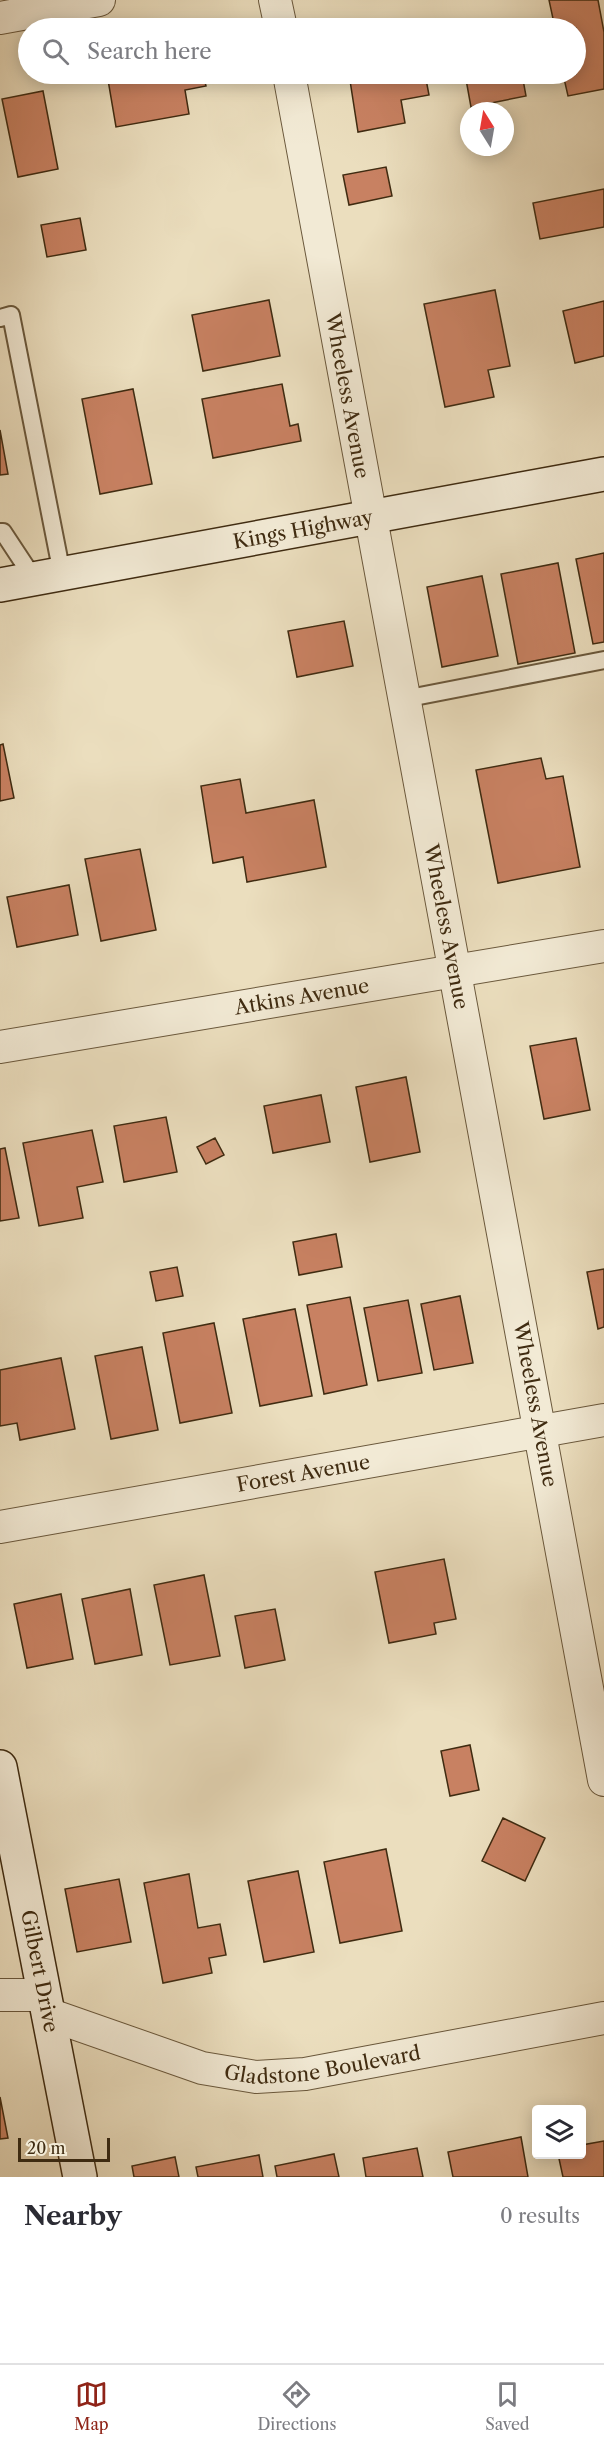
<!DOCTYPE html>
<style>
body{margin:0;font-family:"Libre Caslon Text",serif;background:#f2f2f3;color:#2b2b33}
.controls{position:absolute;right:18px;bottom:18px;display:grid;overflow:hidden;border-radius:6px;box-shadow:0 3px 15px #0003}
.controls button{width:54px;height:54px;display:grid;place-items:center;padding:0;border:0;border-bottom:2px solid #e1e1e2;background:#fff;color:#2b2b33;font:30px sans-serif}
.compass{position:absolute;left:460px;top:102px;width:54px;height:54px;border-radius:50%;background:#fff;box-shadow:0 3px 15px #0003;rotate:349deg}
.scale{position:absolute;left:18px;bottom:15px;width:92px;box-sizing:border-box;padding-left:6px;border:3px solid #3f2b11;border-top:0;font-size:16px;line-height:21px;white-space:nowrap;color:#3f2b11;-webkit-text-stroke:4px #f2ead5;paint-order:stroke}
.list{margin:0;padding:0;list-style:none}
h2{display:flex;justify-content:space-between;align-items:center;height:78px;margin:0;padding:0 24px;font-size:26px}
h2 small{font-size:20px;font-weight:400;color:#7c7c81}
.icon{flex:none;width:33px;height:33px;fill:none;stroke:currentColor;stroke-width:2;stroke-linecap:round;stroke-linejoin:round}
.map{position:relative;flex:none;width:604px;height:2177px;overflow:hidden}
.search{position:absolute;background:#fff;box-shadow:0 3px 15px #0003;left:18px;right:18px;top:18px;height:66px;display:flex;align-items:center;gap:15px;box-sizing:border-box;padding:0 21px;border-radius:33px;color:#7c7c81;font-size:22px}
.sheet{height:186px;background:#fff}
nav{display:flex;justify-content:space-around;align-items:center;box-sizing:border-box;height:84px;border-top:2px solid #e1e1e2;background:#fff;font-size:16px;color:#7c7c81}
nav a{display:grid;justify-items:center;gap:3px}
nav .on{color:#8f2418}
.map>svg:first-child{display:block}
</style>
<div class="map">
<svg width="604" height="2177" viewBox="0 0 604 2177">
<rect width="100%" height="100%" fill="#ebdebe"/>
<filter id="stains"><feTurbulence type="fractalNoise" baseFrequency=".00333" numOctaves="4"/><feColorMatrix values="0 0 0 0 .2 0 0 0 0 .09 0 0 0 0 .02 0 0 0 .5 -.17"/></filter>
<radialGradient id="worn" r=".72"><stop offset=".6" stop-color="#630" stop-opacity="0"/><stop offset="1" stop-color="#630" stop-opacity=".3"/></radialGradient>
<path fill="#c88162" stroke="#3f2b11" stroke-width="1.5" d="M549,0h49l6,32v57l-36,7 -5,-22h13v-46h-21z
M512,21l1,7h-41z
M107,74h96l3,12 -21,4 4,24 -73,13z
M349,74h76l4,21 -28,5 4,23 -47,9z
M465,74h57l4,22 -55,11z
M43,91l15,78 -40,8 -16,-78z
M386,167l6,29 -43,9 -6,-30z
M604,189v38l-64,12 -7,-36z
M80,218l6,32 -39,7 -6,-32z
M495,290l15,76 -22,4 6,27 -49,10 -21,-103z
M269,300l11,56 -77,15 -11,-56z
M604,301v55l-29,7 -12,-52z
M282,384l8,42 8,-2 3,17 -88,17 -11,-59z
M133,389l19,95 -52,10 -18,-95z
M0,430l8,44 -8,1z
M604,553v89l-11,2 -17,-85z
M558,563l17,90 -57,11 -17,-90z
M482,576l16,80 -56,11 -15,-80z
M344,621l9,45 -56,11 -9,-46z
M3,744l11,54 -14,3v-56z
M541,758l5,21 17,-3 17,91 -82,16 -22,-113z
M240,779l6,34 68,-13 12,67 -79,15 -4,-25 -30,6 -12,-77z
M140,849l16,81 -55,11 -16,-82z
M69,885l9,50 -61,12 -10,-50z
M576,1038l14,72 -46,9 -14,-73z
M406,1077l14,75 -50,10 -14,-75z
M321,1095l9,47 -57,11 -9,-47z
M166,1117l11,55 -53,10 -10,-56z
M92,1130l11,52 -26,5 6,31 -44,8 -16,-83z
M215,1138l9,17 -18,9 -9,-17z
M5,1148l14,70 -19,3v-72z
M336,1234l6,33 -43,8 -6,-33z
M177,1267l6,29 -27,5 -6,-29z
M604,1269v58l-6,2 -11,-57z
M460,1296l13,67 -39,7 -13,-66z
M350,1297l17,88 -43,9 -17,-89z
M408,1300l14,73 -44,8 -14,-73z
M295,1309l17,87 -52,10 -17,-87z
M214,1323l18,90 -52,10 -17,-90z
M142,1347l16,83 -47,9 -16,-83z
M61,1358l14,71 -55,11 -3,-17 -17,3v-56z
M444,1559l12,60 -22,4 2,11 -47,9 -14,-71z
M204,1575l16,81 -50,9 -16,-80z
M130,1589l12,66 -47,9 -13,-65z
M61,1594l12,65 -46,9 -13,-64z
M275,1609l10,51 -40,8 -10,-52z
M470,1745l9,45 -29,6 -9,-45z
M503,1818l42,20 -20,43 -43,-20z
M386,1849l16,82 -62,12 -16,-81z
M298,1871l16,81 -50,10 -16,-81z
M189,1874l9,54 22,-4 6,31 -17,3 3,15 -49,10 -19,-100z
M119,1879l12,63 -54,10 -12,-63z
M0,2097l8,41 -8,1z
M521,2137l7,40h-75l-5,-25z
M604,2141v36h-41l-5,-23h24v-9z
M417,2148l6,29h-57l-3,-19z
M334,2154l5,23h-62l-2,-11z
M259,2155l4,22h-65l-2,-10z
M175,2157l4,20h-45l-2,-11z"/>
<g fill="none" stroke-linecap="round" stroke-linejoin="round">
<g stroke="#6a583c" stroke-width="20">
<path id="lane" d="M0,318l11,-3 51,259
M0,532h3l31,47
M404,699l200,-39"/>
</g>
<g stroke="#6a583c" stroke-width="34">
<g id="street">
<path d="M275,0l6,28"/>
<path d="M0,18l99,-18"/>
<path id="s1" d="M289,74c102,569 213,1137 315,1706"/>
<path id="s2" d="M0,1047l604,-101"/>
<path id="s3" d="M0,1527l604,-107"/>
<path d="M0,1995h44"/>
<path id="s4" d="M48,2014l154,54 54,9 49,-3 299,-56"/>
</g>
</g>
<g stroke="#3f2b11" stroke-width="36">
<g id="secondary">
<path id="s5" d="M0,585l604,-111"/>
<path id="s6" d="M0,1767l80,410"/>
</g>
</g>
<use href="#lane" stroke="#f2ead5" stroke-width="16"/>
<use href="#street" stroke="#f2ead5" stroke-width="32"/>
<use href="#secondary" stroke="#f2ead5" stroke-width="33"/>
</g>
<g text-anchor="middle" stroke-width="5" stroke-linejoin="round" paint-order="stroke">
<g font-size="20" fill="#3f2b11" stroke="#f2ead5">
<text dy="7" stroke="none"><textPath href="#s1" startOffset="327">Wheeless Avenue</textPath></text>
<text dy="7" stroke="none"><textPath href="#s5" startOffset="308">Kings Highway</textPath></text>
<text dy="7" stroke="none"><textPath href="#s1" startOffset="867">Wheeless Avenue</textPath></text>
<text dy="7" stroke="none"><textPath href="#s2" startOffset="306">Atkins Avenue</textPath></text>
<text dy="7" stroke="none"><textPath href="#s1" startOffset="1353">Wheeless Avenue</textPath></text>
<text dy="7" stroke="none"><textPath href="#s3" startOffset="308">Forest Avenue</textPath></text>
<text dy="7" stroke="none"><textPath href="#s6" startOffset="208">Gilbert Drive</textPath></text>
<text dy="7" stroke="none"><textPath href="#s4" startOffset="285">Gladstone Boulevard</textPath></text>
</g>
</g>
<rect width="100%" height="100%" filter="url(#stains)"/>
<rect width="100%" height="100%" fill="url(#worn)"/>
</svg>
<div class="controls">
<button><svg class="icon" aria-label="layers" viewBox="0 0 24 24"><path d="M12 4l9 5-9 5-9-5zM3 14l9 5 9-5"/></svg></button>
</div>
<svg class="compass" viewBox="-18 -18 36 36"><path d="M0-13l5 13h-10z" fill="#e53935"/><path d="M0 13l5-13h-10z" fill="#7c7c81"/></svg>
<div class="scale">20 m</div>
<div class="search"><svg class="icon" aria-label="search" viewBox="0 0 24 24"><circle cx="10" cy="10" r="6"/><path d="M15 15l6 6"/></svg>Search here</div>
</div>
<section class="sheet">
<h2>Nearby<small>0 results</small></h2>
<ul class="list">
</ul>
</section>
<nav>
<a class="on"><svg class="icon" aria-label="map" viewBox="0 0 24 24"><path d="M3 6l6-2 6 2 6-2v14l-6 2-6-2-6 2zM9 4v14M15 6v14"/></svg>Map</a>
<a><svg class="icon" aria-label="directions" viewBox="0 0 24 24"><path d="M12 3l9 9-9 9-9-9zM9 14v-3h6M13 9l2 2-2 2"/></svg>Directions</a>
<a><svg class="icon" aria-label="saved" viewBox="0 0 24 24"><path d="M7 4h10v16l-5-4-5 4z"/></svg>Saved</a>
</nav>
